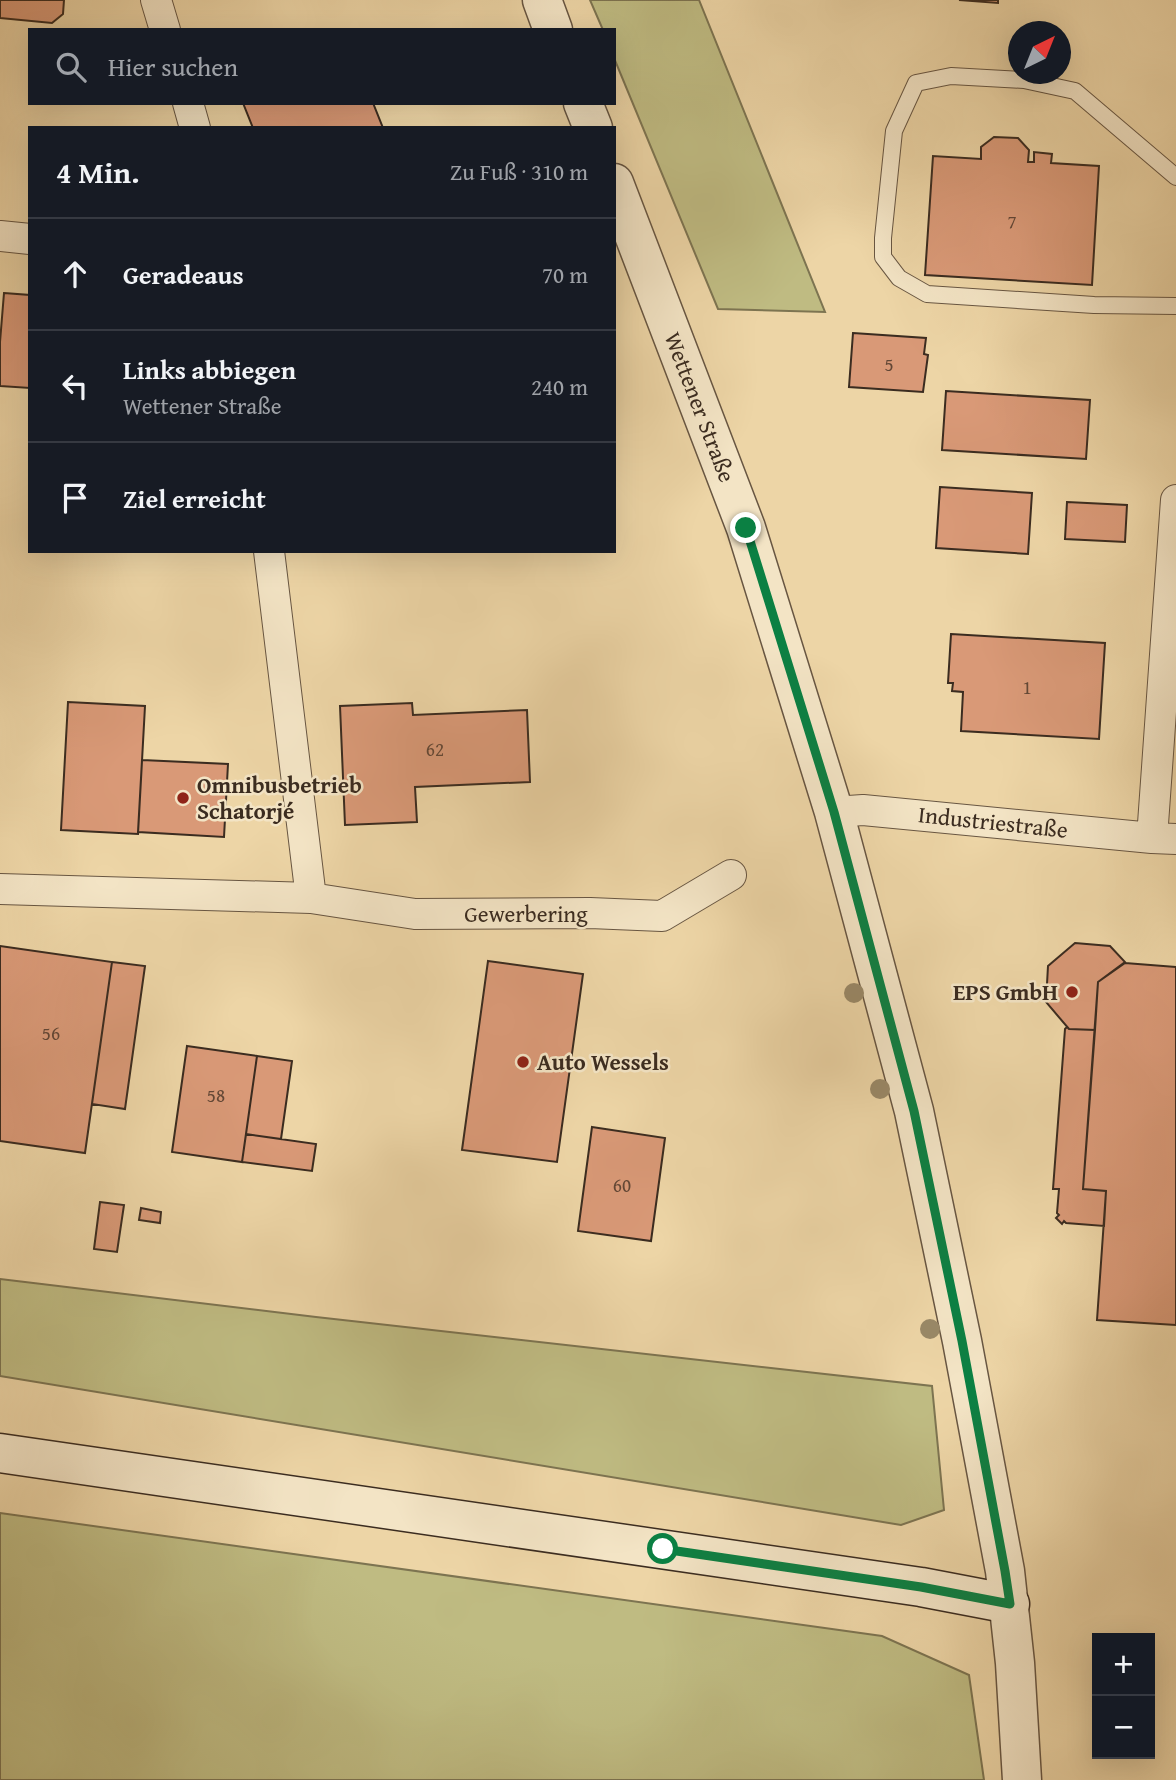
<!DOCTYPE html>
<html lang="de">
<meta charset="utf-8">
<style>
body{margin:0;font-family:"Gentium Book Plus",serif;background:#242831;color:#f1f3f6}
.controls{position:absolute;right:21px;bottom:21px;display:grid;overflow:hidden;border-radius:0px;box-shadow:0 7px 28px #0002}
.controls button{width:63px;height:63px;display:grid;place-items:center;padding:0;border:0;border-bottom:2px solid #363941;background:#171b24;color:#f1f3f6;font:35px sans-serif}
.compass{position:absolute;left:1008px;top:21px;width:63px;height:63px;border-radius:50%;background:#171b24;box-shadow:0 7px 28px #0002;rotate:43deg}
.stop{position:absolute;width:21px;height:21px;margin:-16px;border:5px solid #0b8043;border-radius:50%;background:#fff}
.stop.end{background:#0b8043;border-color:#fff;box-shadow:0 2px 7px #0008}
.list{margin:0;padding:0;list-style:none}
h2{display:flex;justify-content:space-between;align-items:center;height:91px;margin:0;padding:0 28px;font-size:30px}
h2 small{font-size:23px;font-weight:400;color:#9ea1a6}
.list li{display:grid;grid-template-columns:46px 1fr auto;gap:21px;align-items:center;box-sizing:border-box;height:112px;padding:0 28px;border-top:2px solid #363941}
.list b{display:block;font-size:26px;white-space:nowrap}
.list p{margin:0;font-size:23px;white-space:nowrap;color:#9ea1a6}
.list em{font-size:23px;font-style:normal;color:#9ea1a6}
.icon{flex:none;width:38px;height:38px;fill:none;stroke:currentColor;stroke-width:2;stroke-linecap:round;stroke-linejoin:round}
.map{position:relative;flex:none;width:1176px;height:1780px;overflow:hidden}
.search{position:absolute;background:#171b24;box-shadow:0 7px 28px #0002;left:28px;top:28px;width:588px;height:77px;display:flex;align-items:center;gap:18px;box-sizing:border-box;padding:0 24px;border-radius:0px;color:#9ea1a6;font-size:26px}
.panel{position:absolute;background:#171b24;box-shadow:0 7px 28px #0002;left:28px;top:126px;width:588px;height:427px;border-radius:0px}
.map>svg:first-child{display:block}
</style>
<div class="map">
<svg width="1176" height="1780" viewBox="0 0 1176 1780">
<rect width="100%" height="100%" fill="#edd5a6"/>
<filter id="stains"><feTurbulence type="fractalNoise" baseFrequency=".00286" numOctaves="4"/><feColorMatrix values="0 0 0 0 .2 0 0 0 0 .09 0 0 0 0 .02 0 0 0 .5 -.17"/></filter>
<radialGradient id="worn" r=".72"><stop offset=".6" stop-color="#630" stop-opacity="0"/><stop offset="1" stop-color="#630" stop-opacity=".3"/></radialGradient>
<path fill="#bfbb82" stroke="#7d7451" stroke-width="2" d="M590,0h109l126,312 -107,-3 -104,-251v-28h-11z
M0,1279l316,38 616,69 12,124 -43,15 -901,-149z
M0,1513l882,123 87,39 15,105h-984z"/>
<path fill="#d99977" stroke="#3b2c20" stroke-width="2" d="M0,0h64l-1,14 -11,9 -52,-5z
M959,0h39v3z
M243,103h130l10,25h-130z
M994,137l24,1 11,12 -1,12h6v-10l18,2 -1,9 48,3 -7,119 -167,-10 8,-119 48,3v-12z
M4,293l26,2v93l-30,-2v-44z
M853,333l73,5 -2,16 4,1 -5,37 -74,-5z
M946,391l144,9 -4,59 -144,-9z
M940,487l92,6 -4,61 -92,-6z
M1067,502l60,3 -2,37 -60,-3z
M951,634l154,9 -6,96 -138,-8 2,-39 -11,-1 1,-8h-5z
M68,702l77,4 -7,128 -77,-4z
M412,703l1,12 114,-5 3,72 -115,5 2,35 -72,3 -5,-119z
M142,760l86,4 -4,73 -86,-5z
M1075,943l35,3 15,16 -27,20 -3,48 -26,-1 -23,-27 2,-36z
M0,946l112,16 -27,191 -85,-12z
M488,961l95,13 -26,188 -95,-12z
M112,962l33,4 -20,143 -33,-5z
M1125,963l51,4v358l-79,-5 9,-129 -23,-2 15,-207z
M1067,1027l2,2 26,1 -12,159 23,2 -2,35 -38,-3 -2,-2 -2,3 -6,-6 3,-3 -2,-2 2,-24h-6l12,-160z
M187,1046l70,10 -15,106 -70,-10z
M257,1056l35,5 -11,78 -35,-5z
M592,1127l73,11 -14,103 -73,-10z
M246,1134l70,10 -4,27 -70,-9z
M100,1202l24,3 -7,47 -23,-3z
M141,1208l20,4 -1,11 -21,-3z"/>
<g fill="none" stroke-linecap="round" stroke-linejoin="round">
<g stroke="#685642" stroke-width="18">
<path id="service" d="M1176,177l-101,-86 -51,-11 -73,-4 -35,7 -22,48 -11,107v19l16,21 28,16 167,11 82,1"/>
</g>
<g stroke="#685642" stroke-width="32">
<path id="minor" d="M156,0l9,30
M188,103l7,25
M0,236l30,3
M834,812l29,-2 289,28 24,1
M1152,838l24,-338
M0,889l311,9 -42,-347
M311,898l104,16 175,-1 72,3 69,-41"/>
</g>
<g stroke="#685642" stroke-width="41">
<path id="tertiary" d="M542,0l11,30
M583,103l10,25
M614,183l132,345 88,284 80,299 48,230 43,230 10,92 7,117"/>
</g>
<g stroke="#3b2c20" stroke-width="41">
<path id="secondary" d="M0,1453l921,134 89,17"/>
</g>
<use href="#service" stroke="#f3e4c5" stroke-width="16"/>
<use href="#minor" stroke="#f3e4c5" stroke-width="30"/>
<use href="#tertiary" stroke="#f3e4c5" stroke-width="38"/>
<use href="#secondary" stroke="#f3e4c5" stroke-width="38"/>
</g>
<g fill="#998867">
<circle cx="854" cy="993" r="10"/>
<circle cx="880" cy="1089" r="10"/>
<circle cx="930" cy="1329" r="10"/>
</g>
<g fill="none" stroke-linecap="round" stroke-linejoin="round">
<path stroke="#0b8043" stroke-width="9" d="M663,1549l258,38 89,17 -5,-33 -43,-230 -48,-230 -80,-299 -88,-284"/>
</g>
<g fill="#8f2418" stroke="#f3e4c5" stroke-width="2.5">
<circle cx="183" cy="798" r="7"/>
<circle cx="1072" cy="992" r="7"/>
<circle cx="523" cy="1062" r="7"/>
</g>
<g text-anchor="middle" stroke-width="5" stroke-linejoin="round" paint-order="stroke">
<g font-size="19" fill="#624736">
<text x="1012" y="228">7</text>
<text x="889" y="371">5</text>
<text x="1027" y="694">1</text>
<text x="435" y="756">62</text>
<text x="51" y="1040">56</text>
<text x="216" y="1102">58</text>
<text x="622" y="1192">60</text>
</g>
<g font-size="23" fill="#3b2c20" stroke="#f3e4c5">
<text transform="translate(700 407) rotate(69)" y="8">Wettener Straße</text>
<text transform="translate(993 822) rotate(6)" y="8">Industriestraße</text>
<text x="526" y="922">Gewerbering</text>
</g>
<g font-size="23" font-weight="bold" fill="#3b2c20" stroke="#f3e4c5" text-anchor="start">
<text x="197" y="793">Omnibusbetrieb<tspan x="197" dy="26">Schatorjé</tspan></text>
<text x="1058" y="1000" text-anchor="end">EPS GmbH</text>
<text x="537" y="1070">Auto Wessels</text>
</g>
</g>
<rect width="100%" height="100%" filter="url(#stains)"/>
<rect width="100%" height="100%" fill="url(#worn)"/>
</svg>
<div class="controls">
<button>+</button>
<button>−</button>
</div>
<svg class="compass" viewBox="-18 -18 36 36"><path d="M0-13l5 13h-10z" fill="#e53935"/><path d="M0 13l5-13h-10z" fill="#9ea1a6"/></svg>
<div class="stop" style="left:663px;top:1549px"></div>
<div class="stop end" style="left:746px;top:528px"></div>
<div class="search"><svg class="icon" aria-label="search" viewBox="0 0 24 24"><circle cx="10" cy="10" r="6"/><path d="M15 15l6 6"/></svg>Hier suchen</div>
<section class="panel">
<h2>4 Min.<small>Zu Fuß · 310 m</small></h2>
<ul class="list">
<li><svg class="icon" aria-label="ahead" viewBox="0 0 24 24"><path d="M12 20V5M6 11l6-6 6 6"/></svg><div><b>Geradeaus</b></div><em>70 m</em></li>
<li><svg class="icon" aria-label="left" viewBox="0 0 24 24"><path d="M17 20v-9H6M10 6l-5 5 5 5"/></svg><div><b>Links abbiegen</b><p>Wettener Straße</p></div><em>240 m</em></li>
<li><svg class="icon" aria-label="arrive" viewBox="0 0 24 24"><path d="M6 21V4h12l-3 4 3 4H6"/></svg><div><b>Ziel erreicht</b></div></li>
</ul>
</section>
</div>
